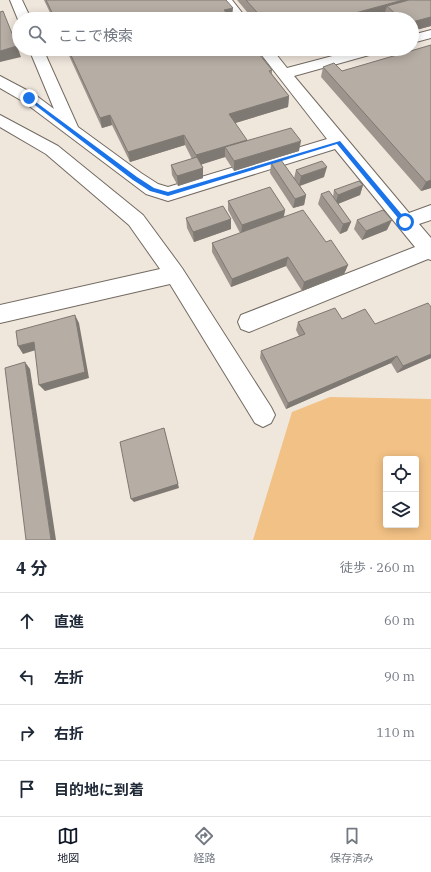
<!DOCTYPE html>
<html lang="ja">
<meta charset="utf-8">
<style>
body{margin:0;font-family:"IBM Plex Serif","Noto Sans JP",serif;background:#f2f2f3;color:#1f2937}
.controls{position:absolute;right:12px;bottom:12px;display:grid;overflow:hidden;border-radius:4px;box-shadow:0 2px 10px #0003}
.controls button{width:36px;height:36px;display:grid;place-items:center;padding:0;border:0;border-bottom:1px solid #e0e1e3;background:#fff;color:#1f2937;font:20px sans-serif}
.stop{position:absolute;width:12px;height:12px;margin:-9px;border:3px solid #1a73e8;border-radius:50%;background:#fff}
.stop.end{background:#1a73e8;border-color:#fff;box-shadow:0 1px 4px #0008}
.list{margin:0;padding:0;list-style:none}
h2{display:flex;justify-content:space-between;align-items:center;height:52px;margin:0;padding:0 16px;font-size:17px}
h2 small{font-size:13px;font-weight:400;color:#747a83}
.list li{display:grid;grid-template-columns:26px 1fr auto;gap:12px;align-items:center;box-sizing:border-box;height:56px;padding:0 16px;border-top:1px solid #e0e1e3}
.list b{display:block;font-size:15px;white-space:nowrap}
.list em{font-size:13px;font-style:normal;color:#747a83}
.icon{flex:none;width:22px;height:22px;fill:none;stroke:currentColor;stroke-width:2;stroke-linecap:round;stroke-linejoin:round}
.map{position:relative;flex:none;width:431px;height:540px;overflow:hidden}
.search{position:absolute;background:#fff;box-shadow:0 2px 10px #0003;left:12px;right:12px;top:12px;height:44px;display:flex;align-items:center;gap:10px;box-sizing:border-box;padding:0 14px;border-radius:22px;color:#747a83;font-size:15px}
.sheet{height:276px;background:#fff}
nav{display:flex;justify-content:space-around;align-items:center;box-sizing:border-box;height:56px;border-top:1px solid #e0e1e3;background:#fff;font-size:11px;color:#747a83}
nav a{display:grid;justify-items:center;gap:2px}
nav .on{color:#111827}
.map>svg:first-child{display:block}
</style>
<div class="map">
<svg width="431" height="540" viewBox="0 0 431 540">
<rect width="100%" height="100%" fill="#efe6dc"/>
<path fill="#f2c185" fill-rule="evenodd" d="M330,397l101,2v141h-178l39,-128zM386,459h30v66h-30z"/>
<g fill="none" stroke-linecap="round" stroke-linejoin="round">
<g stroke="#736b62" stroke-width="2">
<path id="minor" d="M10,0h12l9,19h-12v3z
M219,0h13l15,19h-14z
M431,30v8l-19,5v-8z
M29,49h14l35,78 63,46 17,11 10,3 159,-48 -70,-90h15l15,19 72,-19h23l-2,3 -86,24 115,137 22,-8v15l-12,4 12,14v22l-3,-1 -179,73 -8,-3 -3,-7 3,-7 174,-68 -80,-98 -167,52 -22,-7 -122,-92 -24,-14v-12l34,18 20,15z
M0,115l58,31 85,69 39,53 89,139 4,8 -4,8 -8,4 -8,-4 -85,-139 -170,39v-18l160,-36 -31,-44 -83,-71 -46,-27z"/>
</g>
<use href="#minor" fill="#fff" fill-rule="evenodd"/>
</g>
<path fill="#9d958d" d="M44,0h182l6,18h-1l1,1h-179z
M237,0h194v26l-19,5v-12h-25l-3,-3v-1l-15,4h-116z
M431,45v143l-10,3 -100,-114 2,-10 19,4z
M66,49h189l17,21v4l17,22 -1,11 -53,16 12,18 52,10 -65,20 -9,-14 -24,7 2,4v10l-25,8 -6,-11 -1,-10 21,-6 -7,-14 -55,17 -18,-37 -10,3z
M271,163l23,15 2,-8 28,7 -24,9 6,9 -2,10 -11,3 -23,-35z
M363,185l-3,10 -22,9 13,18 -4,9 -7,3 -22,-30 3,-10 12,3 1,-7z
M228,201l57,9 -1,7 42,25 22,23 -4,9 -42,17 -16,-25 -55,21 -19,-35v-9l28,-10 -12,-23z
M186,218l45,1v10l-37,13 -7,-14z
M357,220l30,10 -25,10 -8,-11z
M342,319l33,5 56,34 -34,15 -6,-10 -105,46 -26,-51 1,-7 38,-15 -3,-6 2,-8z"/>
<path fill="#7f7973" d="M403,0h7l-23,6 -3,9 -15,4h-36z
M233,8l-1,10 -3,1 -5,-9z
M431,17v9l-19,5v-9z
M17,46l4,11 -21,5v-11z
M289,96l-1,11 -59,18v-11z
M110,115l2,10 -10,3 -2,-10z
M184,135l1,10 -55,17 -2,-10z
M247,140l-1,10 -21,-3v10l-28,9 -1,-11z
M301,141l-2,10 -65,20v-10z
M327,167l-3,10 -25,9 2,-10z
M203,168v10l-25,8 -1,-10z
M431,180v8l-10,3 5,-9z
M363,185l-3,10 -25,10 3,-10z
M306,195l-2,10 -11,3 2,-9z
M285,210l-2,9 -42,15 1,-9z
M231,219v10l-37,13 -1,-10z
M392,220l-5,10 -25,10 4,-9z
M351,222l-4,9 -7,3 3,-10z
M288,257l-2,9 -55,21 1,-8z
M348,265l-4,9 -42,17 2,-9z
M75,315l4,8 10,55 -44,13 -6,-6z
M34,342l5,7 -16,5 -5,-8z
M431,354v4l-34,15 6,-7z
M397,356l-6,7 -105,46 2,-6z
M25,362l5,7 26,171h-5z
M164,428l15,60 -45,14 -3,-3z"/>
<path fill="#b6ada4" stroke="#7f7973" d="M46,0h180l7,8 -9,2 8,9h-177z
M246,0h157l-70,19h-70z
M409,0h22v17l-19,5v-3h-11l-14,-13z
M3,11l14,35 -17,5v-39z
M431,45v135l-5,2 -103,-115 11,-4 8,8z
M68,49h187l17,21 -3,1 20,25 -60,18 18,26 -51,15 -12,-20 -56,17 -18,-37 -10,3z
M291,128l10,13 -67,20 -9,-14z
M197,157l6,11 -26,8 -6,-11z
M281,160l25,35 -11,4 -24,-36z
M322,161l5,6 -26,9 -5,-6z
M359,181l4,4 -25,10 -4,-5z
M270,187l15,23 -43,15 -14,-24z
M329,191l22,31 -8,2 -22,-30z
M223,206l8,13 -38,13 -7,-14z
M303,210l23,32 5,-2 17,25 -44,17 -16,-25 -56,22 -20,-36z
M383,210l9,10 -26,11 -9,-11z
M428,303l3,4v47l-28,12 -6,-10 -109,47 -27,-52 44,-17 -7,-12 37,-14 7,11 23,-10 10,15z
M75,315l10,57 -46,13 -5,-43 -16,4 -2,-15z
M25,362l26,178h-25l-21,-172z
M164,428l14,56 -47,15 -11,-57z"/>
<path fill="#1a73e8" d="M29,97l108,80 17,11 14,4 172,-51 68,81 -5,2 -66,-80 -169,52 -18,-5 -17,-11 -106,-81z"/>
</svg>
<div class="controls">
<button><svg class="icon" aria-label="locate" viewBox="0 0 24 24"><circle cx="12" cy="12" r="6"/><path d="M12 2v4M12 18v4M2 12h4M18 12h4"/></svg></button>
<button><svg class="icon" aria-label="layers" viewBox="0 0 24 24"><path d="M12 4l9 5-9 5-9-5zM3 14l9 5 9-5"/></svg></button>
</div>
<div class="stop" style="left:405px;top:222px"></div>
<div class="stop end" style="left:29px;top:98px"></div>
<div class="search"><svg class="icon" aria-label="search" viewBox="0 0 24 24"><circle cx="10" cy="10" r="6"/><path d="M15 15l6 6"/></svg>ここで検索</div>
</div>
<section class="sheet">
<h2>4 分<small>徒歩 · 260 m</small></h2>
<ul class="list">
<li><svg class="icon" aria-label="ahead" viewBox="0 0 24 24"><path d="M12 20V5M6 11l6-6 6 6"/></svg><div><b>直進</b></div><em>60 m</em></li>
<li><svg class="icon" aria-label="left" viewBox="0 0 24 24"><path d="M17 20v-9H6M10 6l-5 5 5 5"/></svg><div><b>左折</b></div><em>90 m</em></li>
<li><svg class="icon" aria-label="right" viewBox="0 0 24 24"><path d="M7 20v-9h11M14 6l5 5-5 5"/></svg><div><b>右折</b></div><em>110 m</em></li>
<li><svg class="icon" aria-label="arrive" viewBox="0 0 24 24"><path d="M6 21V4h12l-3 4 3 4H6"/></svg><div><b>目的地に到着</b></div></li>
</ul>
</section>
<nav>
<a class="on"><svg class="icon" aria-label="map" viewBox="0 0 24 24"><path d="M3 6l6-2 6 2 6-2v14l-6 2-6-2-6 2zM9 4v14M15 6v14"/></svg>地図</a>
<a><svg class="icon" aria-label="directions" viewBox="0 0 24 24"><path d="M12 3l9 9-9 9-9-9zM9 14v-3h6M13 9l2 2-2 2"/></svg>経路</a>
<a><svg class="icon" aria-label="saved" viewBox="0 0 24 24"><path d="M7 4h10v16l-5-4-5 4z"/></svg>保存済み</a>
</nav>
